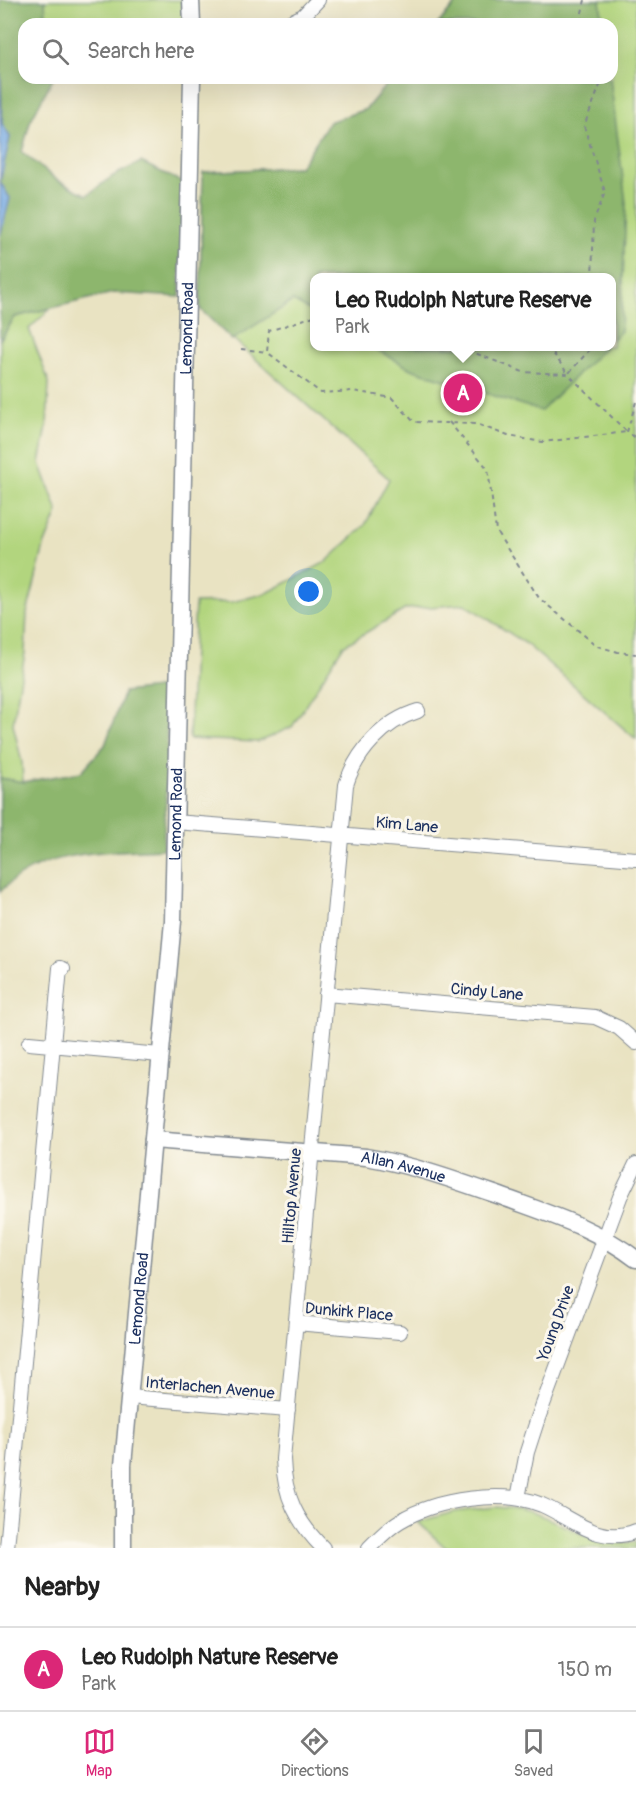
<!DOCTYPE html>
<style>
body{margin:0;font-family:Pangolin,sans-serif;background:#f6f6f6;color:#222}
.you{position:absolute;left:309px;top:592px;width:21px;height:21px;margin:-15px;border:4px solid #fff;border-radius:50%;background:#1a73e8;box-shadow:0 0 0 9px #1a73e833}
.badge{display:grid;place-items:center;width:39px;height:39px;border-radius:50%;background:#db2777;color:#fff;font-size:20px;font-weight:700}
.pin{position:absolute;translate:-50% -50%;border:3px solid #fff;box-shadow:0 2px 6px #0006}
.popup{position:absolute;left:310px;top:273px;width:306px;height:78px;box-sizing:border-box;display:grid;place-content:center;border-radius:12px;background:#fff;filter:drop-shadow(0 2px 4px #0005);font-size:20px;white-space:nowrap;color:#767676}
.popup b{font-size:22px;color:#222}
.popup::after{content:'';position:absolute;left:50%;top:100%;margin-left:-12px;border:12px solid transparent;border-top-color:#fff}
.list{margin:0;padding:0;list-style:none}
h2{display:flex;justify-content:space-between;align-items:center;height:78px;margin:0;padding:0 24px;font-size:26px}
h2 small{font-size:20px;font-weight:400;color:#767676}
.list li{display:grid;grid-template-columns:39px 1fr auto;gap:18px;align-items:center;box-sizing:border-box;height:84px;padding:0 24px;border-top:2px solid #e0e0e0}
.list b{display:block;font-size:22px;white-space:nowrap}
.list p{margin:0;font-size:20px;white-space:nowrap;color:#767676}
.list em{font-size:20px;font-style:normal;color:#767676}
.icon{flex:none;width:33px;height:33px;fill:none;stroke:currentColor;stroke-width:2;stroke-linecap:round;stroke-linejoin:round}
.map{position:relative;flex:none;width:636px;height:1548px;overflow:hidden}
.search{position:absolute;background:#fff;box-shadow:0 6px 24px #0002;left:18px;right:18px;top:18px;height:66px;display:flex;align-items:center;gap:15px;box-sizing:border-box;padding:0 21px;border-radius:18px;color:#767676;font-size:22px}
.sheet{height:162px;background:#fff}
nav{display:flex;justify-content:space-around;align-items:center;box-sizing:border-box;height:84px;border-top:2px solid #e0e0e0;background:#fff;font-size:16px;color:#767676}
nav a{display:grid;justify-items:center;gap:3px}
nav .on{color:#db2777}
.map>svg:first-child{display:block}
</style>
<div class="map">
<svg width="636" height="1548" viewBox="0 0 636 1548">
<rect width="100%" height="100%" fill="#fbf7ec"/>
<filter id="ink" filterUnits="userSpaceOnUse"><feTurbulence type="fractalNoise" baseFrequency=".0167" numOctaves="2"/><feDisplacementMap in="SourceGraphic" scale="12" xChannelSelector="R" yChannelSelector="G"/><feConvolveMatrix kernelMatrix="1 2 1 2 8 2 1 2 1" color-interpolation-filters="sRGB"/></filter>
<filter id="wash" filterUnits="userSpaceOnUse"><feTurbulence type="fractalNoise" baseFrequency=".008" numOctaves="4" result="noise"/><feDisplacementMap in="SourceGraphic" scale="24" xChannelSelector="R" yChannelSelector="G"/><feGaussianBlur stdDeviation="1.35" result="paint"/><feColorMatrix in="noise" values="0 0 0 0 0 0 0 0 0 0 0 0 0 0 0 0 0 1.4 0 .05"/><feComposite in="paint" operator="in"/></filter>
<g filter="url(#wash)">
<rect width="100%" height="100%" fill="#e9e3c2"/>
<path fill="#b2d57e" stroke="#66826e" stroke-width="1.5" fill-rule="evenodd" d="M45,0h137l1,24h-137z
M459,0h177v739l-111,-96 -60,-39 -59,5 -63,37 -51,81 -34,15 -69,-3 6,-136 37,-1 35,-9 59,-31 39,-37 24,-46 -189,-170 3,-137 97,-5 29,-45 37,-13 26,-31h220v-54h-174zM314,278h298v68h-298z
M51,308l-22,21 20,53 -2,44 -7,37 18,49 -14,34 -17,67 -2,40 -12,71 9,39 1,19 -23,-4v-438l15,-23z
M495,1507c9,1 19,1 28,3 43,10 64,38 113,32v6h-190l-28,-26 35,-10z"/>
<path fill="#8db66d" stroke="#547266" stroke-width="1.5" d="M0,0h45l1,24h-22v54h29l-23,44 -8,30 35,28 30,15 26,-19 28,-14 41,20 -2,115 -67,-4 -98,24 -15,23v-104l10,-38 -10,-16 10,-45 -8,-13z
M459,0h141l3,24h-165z
M392,78h218l16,125 -5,128 -9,9v-62h-298v35l-21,-12 -61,39 -32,-31 3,-137 97,-5 29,-45 37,-13z
M372,347h233l-64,64 -130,-42z
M165,687l3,77 -5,85c-54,3 -122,-1 -163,43v-114l23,4 58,-10 24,-27 19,-53z"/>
<path fill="#75a9e2" stroke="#486ca0" stroke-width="1.5" d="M0,73l2,51 8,13 -10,45 10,16 -10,38z"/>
</g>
<g filter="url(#ink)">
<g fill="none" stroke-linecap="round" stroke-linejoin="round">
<g stroke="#828990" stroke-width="16">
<path id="minor" d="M286,24l17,-8 15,-16
M175,822l461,37
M326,994l269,23 24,11 17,15
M29,1043l131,12
M296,1323l104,9
M129,1397l159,13
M518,1498l9,-46 11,-34 82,-221 16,-33
M7,1548l53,-580 3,1
M323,1548c-26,-26 -39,-52 -40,-89l63,-674c10,-33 38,-64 72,-74
M369,1548c10,-10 19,-20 31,-27 36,-22 103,-32 142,-16 32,14 57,41 94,26"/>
</g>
<g stroke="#828990" stroke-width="19">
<g id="tertiary">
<path d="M191,0l1,24"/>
<path id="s1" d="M153,1140l213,17c47,8 91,24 137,40 46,17 93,31 133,62"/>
<path id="s2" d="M123,1548v-83l50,-544 19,-843"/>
</g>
</g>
<path stroke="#828990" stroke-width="2" stroke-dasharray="4.5 4.5" stroke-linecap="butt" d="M585,0l-4,17 4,7
M592,278l2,-57 11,-29 -21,-66 19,-48
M314,316l-45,15 -2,21 54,41 32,-2 39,7 22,24 63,2 31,12 35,6 84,-10 -59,-58 -45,-2 -66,-26
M548,346l20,28 25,-28
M241,349l26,3
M636,402l-9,30 9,6
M449,422l39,47 8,62 43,67 58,48 21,6 18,2"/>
<use href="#minor" stroke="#fff" stroke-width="14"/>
<use href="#tertiary" stroke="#fff" stroke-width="16"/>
</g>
</g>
<g text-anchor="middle" stroke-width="6" stroke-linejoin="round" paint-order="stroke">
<g font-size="16" fill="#1b2f5e" stroke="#fbf7ec">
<text dy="6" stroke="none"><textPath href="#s2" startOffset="1222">Lemond Road</textPath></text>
<text dy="6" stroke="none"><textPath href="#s2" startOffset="736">Lemond Road</textPath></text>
<text transform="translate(407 824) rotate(5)" y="6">Kim Lane</text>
<text transform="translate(487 991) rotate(5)" y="6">Cindy Lane</text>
<text dy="6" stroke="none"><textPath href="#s1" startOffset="252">Allan Avenue</textPath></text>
<text transform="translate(291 1196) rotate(-85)" y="6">Hilltop Avenue</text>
<text dy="6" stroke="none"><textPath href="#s2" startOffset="250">Lemond Road</textPath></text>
<text transform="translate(349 1311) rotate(5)" y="6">Dunkirk Place</text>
<text transform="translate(555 1323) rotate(-70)" y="6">Young Drive</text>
<text transform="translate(210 1387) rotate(5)" y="6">Interlachen Avenue</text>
</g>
</g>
</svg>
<div class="you"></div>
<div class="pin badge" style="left:463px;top:393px">A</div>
<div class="popup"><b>Leo Rudolph Nature Reserve</b>Park</div>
<div class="search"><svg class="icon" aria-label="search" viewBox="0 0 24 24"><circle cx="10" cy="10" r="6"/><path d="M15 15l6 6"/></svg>Search here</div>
</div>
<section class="sheet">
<h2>Nearby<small></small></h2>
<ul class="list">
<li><span class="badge">A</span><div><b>Leo Rudolph Nature Reserve</b><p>Park</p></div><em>150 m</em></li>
</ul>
</section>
<nav>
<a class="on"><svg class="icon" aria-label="map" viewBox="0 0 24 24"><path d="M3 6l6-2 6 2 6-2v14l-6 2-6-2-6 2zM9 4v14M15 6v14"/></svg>Map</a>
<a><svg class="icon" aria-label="directions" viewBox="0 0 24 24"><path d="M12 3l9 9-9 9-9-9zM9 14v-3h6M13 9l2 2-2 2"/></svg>Directions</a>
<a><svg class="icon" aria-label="saved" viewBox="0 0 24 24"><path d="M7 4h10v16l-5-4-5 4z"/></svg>Saved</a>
</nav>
